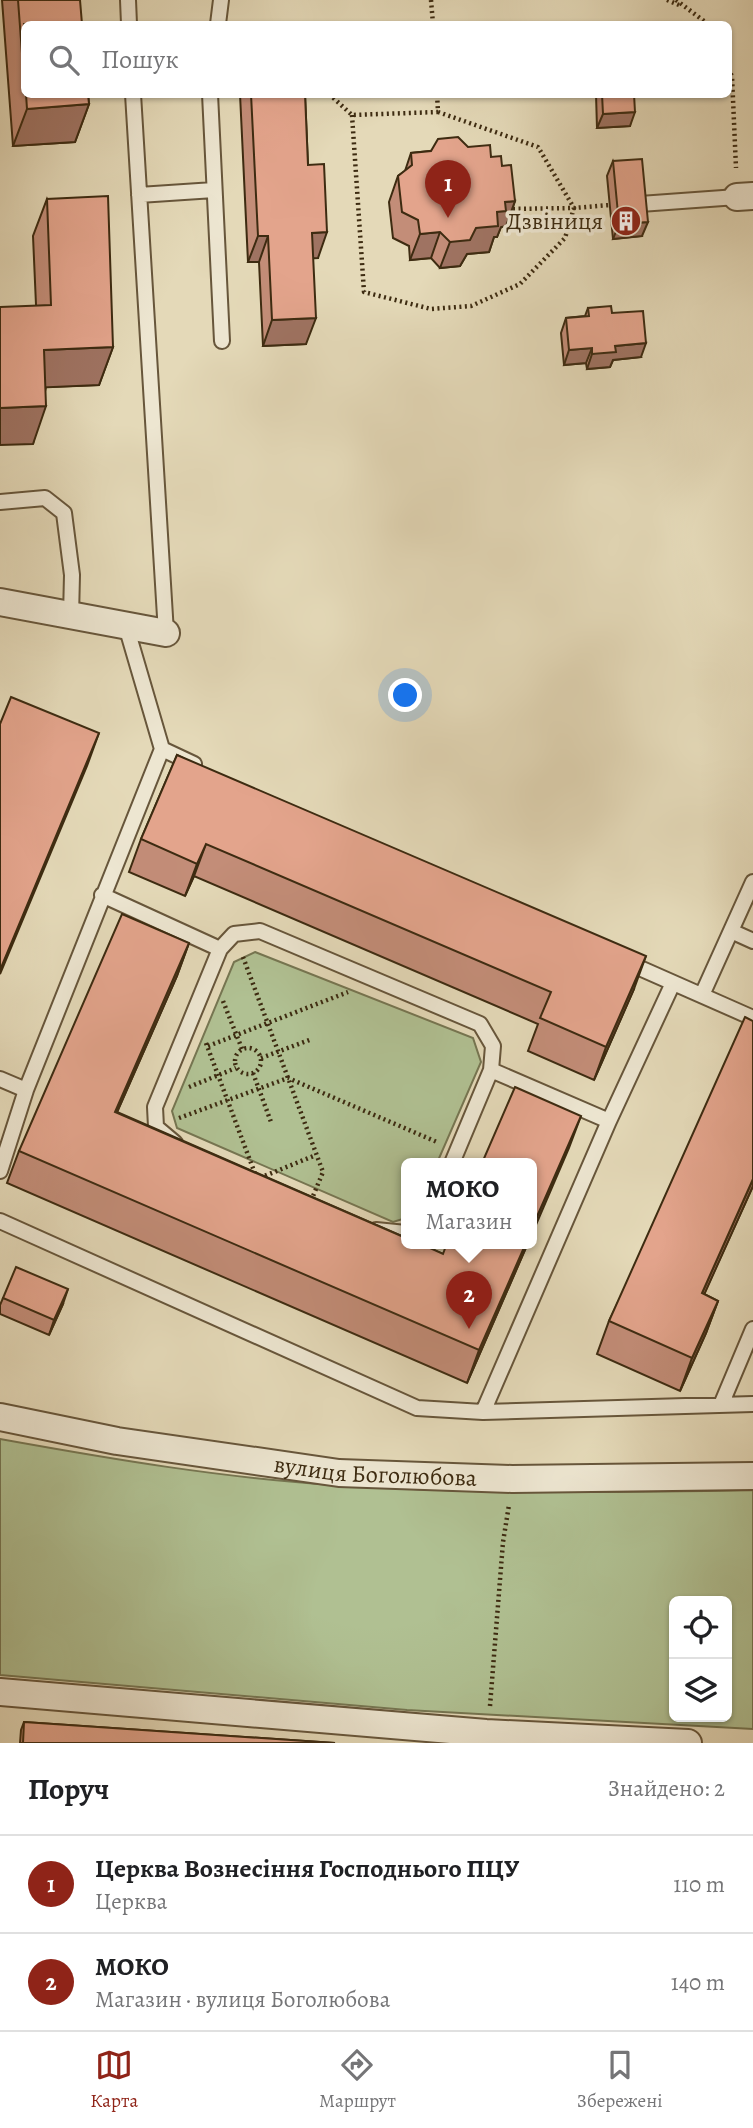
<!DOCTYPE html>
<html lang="uk">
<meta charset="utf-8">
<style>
body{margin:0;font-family:Alegreya,serif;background:#f6f6f6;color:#202124}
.controls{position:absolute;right:21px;bottom:21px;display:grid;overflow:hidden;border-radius:10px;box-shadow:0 2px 5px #0004}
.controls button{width:63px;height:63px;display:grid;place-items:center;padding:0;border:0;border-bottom:2px solid #e0e0e0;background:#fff;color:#202124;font:35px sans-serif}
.you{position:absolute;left:406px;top:696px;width:24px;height:24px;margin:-18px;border:5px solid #fff;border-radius:50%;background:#1a73e8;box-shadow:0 0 0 10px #1a73e833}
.badge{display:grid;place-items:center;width:46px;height:46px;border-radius:50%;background:#8f2418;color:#fff;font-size:23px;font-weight:700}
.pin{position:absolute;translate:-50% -58px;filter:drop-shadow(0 2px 4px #0008)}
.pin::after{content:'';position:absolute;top:37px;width:24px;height:21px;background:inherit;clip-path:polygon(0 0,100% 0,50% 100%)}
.popup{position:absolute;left:401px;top:1158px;width:136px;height:91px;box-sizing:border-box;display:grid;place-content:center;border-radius:10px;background:#fff;filter:drop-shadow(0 2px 5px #0005);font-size:23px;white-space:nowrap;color:#757577}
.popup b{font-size:26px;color:#202124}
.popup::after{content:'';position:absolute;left:50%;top:100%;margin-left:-14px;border:14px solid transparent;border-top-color:#fff}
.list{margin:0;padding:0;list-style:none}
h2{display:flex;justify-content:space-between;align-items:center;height:91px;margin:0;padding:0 28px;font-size:30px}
h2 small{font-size:23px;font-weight:400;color:#757577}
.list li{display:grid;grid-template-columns:46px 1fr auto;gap:21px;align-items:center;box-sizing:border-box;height:98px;padding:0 28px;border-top:2px solid #e0e0e0}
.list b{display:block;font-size:26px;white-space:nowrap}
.list p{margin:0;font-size:23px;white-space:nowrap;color:#757577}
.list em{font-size:23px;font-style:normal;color:#757577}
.icon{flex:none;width:38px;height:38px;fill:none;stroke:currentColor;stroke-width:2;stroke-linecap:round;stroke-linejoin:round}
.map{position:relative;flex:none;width:753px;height:1743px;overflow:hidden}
.search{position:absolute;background:#fff;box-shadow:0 2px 5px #0004;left:21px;right:21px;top:21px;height:77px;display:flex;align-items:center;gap:18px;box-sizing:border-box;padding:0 24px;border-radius:10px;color:#757577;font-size:26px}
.sheet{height:287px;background:#fff}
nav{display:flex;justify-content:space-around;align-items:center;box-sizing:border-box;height:98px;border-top:2px solid #e0e0e0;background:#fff;font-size:19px;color:#757577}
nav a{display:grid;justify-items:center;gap:4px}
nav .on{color:#8f2418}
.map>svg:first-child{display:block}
</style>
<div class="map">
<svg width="753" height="1743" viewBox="0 0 753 1743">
<rect width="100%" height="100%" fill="#e4d9b8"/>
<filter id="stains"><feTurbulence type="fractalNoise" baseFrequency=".00286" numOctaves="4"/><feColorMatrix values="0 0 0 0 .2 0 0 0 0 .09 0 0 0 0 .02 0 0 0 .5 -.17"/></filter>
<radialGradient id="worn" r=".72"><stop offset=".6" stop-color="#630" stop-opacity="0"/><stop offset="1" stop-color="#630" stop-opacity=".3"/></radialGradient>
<path fill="#b0c092" stroke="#767652" stroke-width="2" fill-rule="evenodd" d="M255,952l218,86 8,24 -44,101h-31v55l-13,4 -216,-94 -5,-17 62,-149z
M0,1439c111,20 223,39 335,46 139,9 279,8 418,5v239l-346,-19 -407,-35zM674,1601h53v116h-53z"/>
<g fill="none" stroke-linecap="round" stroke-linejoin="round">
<g stroke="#67563b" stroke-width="18">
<path id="lane" d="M128,0l1,24
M218,24l3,-24
M133,94l33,539
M210,94l12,247
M139,195l75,-5
M640,204l97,-7
M0,502l45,-4 19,15 8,62 -1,41
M126,626l36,123 32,15
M102,895l118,54 14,-15 26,-3 220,93 13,22 -2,24 118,51
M731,931l22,10
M626,962l127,56
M702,995l51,-113
M0,1079l26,11
M175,1143l-19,-16 -1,-20 65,-158
M452,1163l39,-93
M0,1171l26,-81 136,-341
M0,1221l417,187 66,4 270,-8
M376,1230l30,3
M721,1405l32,-76
M483,1412l126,-291 64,-138"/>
</g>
<g stroke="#67563b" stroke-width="30">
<g id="street">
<path d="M737,197l16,-1"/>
<path d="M0,602l166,31"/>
<path id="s1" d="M0,1417l117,24 222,32 173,6 241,-3"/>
<path d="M0,1692l486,41 202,10"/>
</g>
</g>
<path stroke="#3d2b11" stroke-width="4.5" stroke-dasharray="2 3.5" stroke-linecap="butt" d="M431,0l2,24
M667,0l12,5
M676,0l32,24
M728,69l4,7 4,92
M329,94l23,21 86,-3 -1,-18
M438,112l100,35 36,61 36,-3
M352,115l12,177 67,17 40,-3 49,-22 45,-46 9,-30 -67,1
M243,957l80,215 -12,29
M223,1001l19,48
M206,1043l51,136 59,-24
M208,1046l140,-54
M235 1061a13 13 0 1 1 26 0a13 13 0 1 1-26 0Z
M261,1058l51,-19
M253,1073l18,49
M189,1087l47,-19
M179,1118l109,-40 149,64
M490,1706l13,-164 6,-37"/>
<use href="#lane" stroke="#ede6d1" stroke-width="14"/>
<use href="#street" stroke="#ede6d1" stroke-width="26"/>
</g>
<path fill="#c38d78" stroke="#3d2b11" stroke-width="2" d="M2,0h78l-56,24v70h64l1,10 -14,38 -62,4z
M240,94h65l3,71 10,93h-5l-7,86 -43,2 -4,-84h-11z
M596,94h38l-4,32 -33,2z
M468,147l23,10 11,9 13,35 -9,25 -5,1 -4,10h-3l-5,15 -22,2 -7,12 -20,2 -9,-10 -21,2 -1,-14 -16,-8 -4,-36 9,-26 7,-5 6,-18z
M613,161l29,75 -29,3 -6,-63z
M47,199l66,148 -14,38 -53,2 -13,57 3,-139 -3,-69z
M588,308l24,5 29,44 -28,3 -3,7 -23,2 -1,-6 -22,2 -3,-32 5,-15 19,-2z
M177,755l457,234 -40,91 -66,-29 10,-27 -344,-148 -9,20 -56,-24 12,-33z
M189,943l-12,33 -60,136 326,142 85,-11 -61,140 -460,-200 12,-32z
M753,1021v165l-49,108 14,7 -12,32 -26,58 -83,-37 12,-33z
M3,1298l60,6 -14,31 -49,-21v-9z
M24,1722l311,21h-315l1,-13z"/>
<path fill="#9f7362" stroke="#3d2b11" stroke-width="2" d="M89,104l-14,38 -62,4 14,-37z
M635,112l-5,14 -33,2 6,-14z
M515,201l-9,25 -5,1 -4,10h-3l-5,15 -22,2 -7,12 -20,2 10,-26 26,-14 21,-16 8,-10z
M648,222l-6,14 -29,3 6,-15z
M327,232l-9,26 -16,1 10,-26z
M440,232l-9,26 -21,2 10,-26z
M258,236h10l-9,26h-11z
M316,318l-10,26 -43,2 9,-26z
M646,343l-5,14 -28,3 -3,7 -23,2 5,-15 23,-8z
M113,347l-14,38 -68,3 13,-38z
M592,348l-6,15 -22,2 5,-15z
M46,406l-13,38 -33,1v-37z
M99,733l-12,33 -87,208v-4z
M206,844l-12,32 -9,20 12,-32z
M189,943l-12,33 -74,168 12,-32z
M646,956l-12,33 -40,91 12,-33z
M581,1116l-12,32 -37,86v-6z
M753,1179v7l-63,140 12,-33z
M526,1243h2l-61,140 12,-33z
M68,1289l-5,15 -14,31 5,-15z
M718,1301l-12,32 -26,58 12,-33z"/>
<path fill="#e3a48c" stroke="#3d2b11" stroke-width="2" d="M18,0h62l2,24h-58v56z
M26,94h62l1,10 -62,5z
M251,94h54l3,71 16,-1 3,68 -15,1 4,85 -44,2 -4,-84h-10z
M602,94h32l1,18 -32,2z
M458,137l10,10 22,-2 1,12 10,-1 1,10 9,-1 4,36 -10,1 1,9 -9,1 1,14 -22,2 -6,12 -20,2 -10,-10 -20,2 -2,-14 -16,-8 -4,-36 14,-11 -1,-12 20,-2 7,-12z
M642,159l6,63 -29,2 -6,-63z
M108,196l5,151 -69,3 2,56 -46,2v-101l51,-2 -4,-106z
M611,306l1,7 31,-2 3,32 -31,3 1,6 -24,2v-6l-23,2 -3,-32 23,-2 -1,-8z
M11,697l88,36 -99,237v-246z
M177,755l469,201 -40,91 -66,-29 11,-26 -345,-148 -9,20 -56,-25z
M122,914l67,29 -74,169 291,126v5h13l24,11 4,-11h79l-47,107 -460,-199z
M745,1017l8,4v158l-51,114 16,8 -26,57 -83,-37z
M515,1087l66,29 -49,112v-65h-50z
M16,1267l52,22 -14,31 -51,-22z
M24,1722l311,21h-312z"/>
<defs>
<g id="building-disc" transform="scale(1.575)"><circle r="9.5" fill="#8f2418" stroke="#ede6d1"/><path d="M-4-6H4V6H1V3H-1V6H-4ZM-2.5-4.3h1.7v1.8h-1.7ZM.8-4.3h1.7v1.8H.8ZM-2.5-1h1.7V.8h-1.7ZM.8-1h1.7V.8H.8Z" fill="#fff"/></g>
</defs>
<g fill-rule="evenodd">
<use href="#building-disc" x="626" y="221"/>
</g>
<g text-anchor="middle" stroke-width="7" stroke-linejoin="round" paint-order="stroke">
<g font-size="24" fill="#3d2b11" stroke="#ede6d1" text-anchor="end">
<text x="603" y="229">Дзвіниця</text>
</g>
<g font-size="24" fill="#3d2b11" stroke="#ede6d1">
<text dy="8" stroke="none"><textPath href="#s1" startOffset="380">вулиця Боголюбова</textPath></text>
</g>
</g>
<rect width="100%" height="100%" filter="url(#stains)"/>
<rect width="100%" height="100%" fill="url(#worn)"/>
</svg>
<div class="controls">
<button><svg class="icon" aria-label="locate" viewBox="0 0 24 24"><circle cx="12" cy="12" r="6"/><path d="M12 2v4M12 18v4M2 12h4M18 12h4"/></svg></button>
<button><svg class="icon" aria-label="layers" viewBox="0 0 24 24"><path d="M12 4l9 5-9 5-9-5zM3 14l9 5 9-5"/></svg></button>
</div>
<div class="you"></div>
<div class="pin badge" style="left:448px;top:218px">1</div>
<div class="pin badge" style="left:469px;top:1329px">2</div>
<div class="popup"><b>МОКО</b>Магазин</div>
<div class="search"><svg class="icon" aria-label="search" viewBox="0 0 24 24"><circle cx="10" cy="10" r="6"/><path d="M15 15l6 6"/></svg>Пошук</div>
</div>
<section class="sheet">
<h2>Поруч<small>Знайдено: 2</small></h2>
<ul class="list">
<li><span class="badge">1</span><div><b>Церква Вознесіння Господнього ПЦУ</b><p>Церква</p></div><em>110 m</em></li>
<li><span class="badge">2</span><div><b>МОКО</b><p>Магазин · вулиця Боголюбова</p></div><em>140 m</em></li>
</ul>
</section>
<nav>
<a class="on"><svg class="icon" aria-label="map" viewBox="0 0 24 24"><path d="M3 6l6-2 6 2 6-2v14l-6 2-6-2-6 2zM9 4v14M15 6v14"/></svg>Карта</a>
<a><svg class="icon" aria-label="directions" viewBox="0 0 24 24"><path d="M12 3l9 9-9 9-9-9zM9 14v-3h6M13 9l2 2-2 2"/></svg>Маршрут</a>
<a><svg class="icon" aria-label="saved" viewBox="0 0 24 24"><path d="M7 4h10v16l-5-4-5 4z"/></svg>Збережені</a>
</nav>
